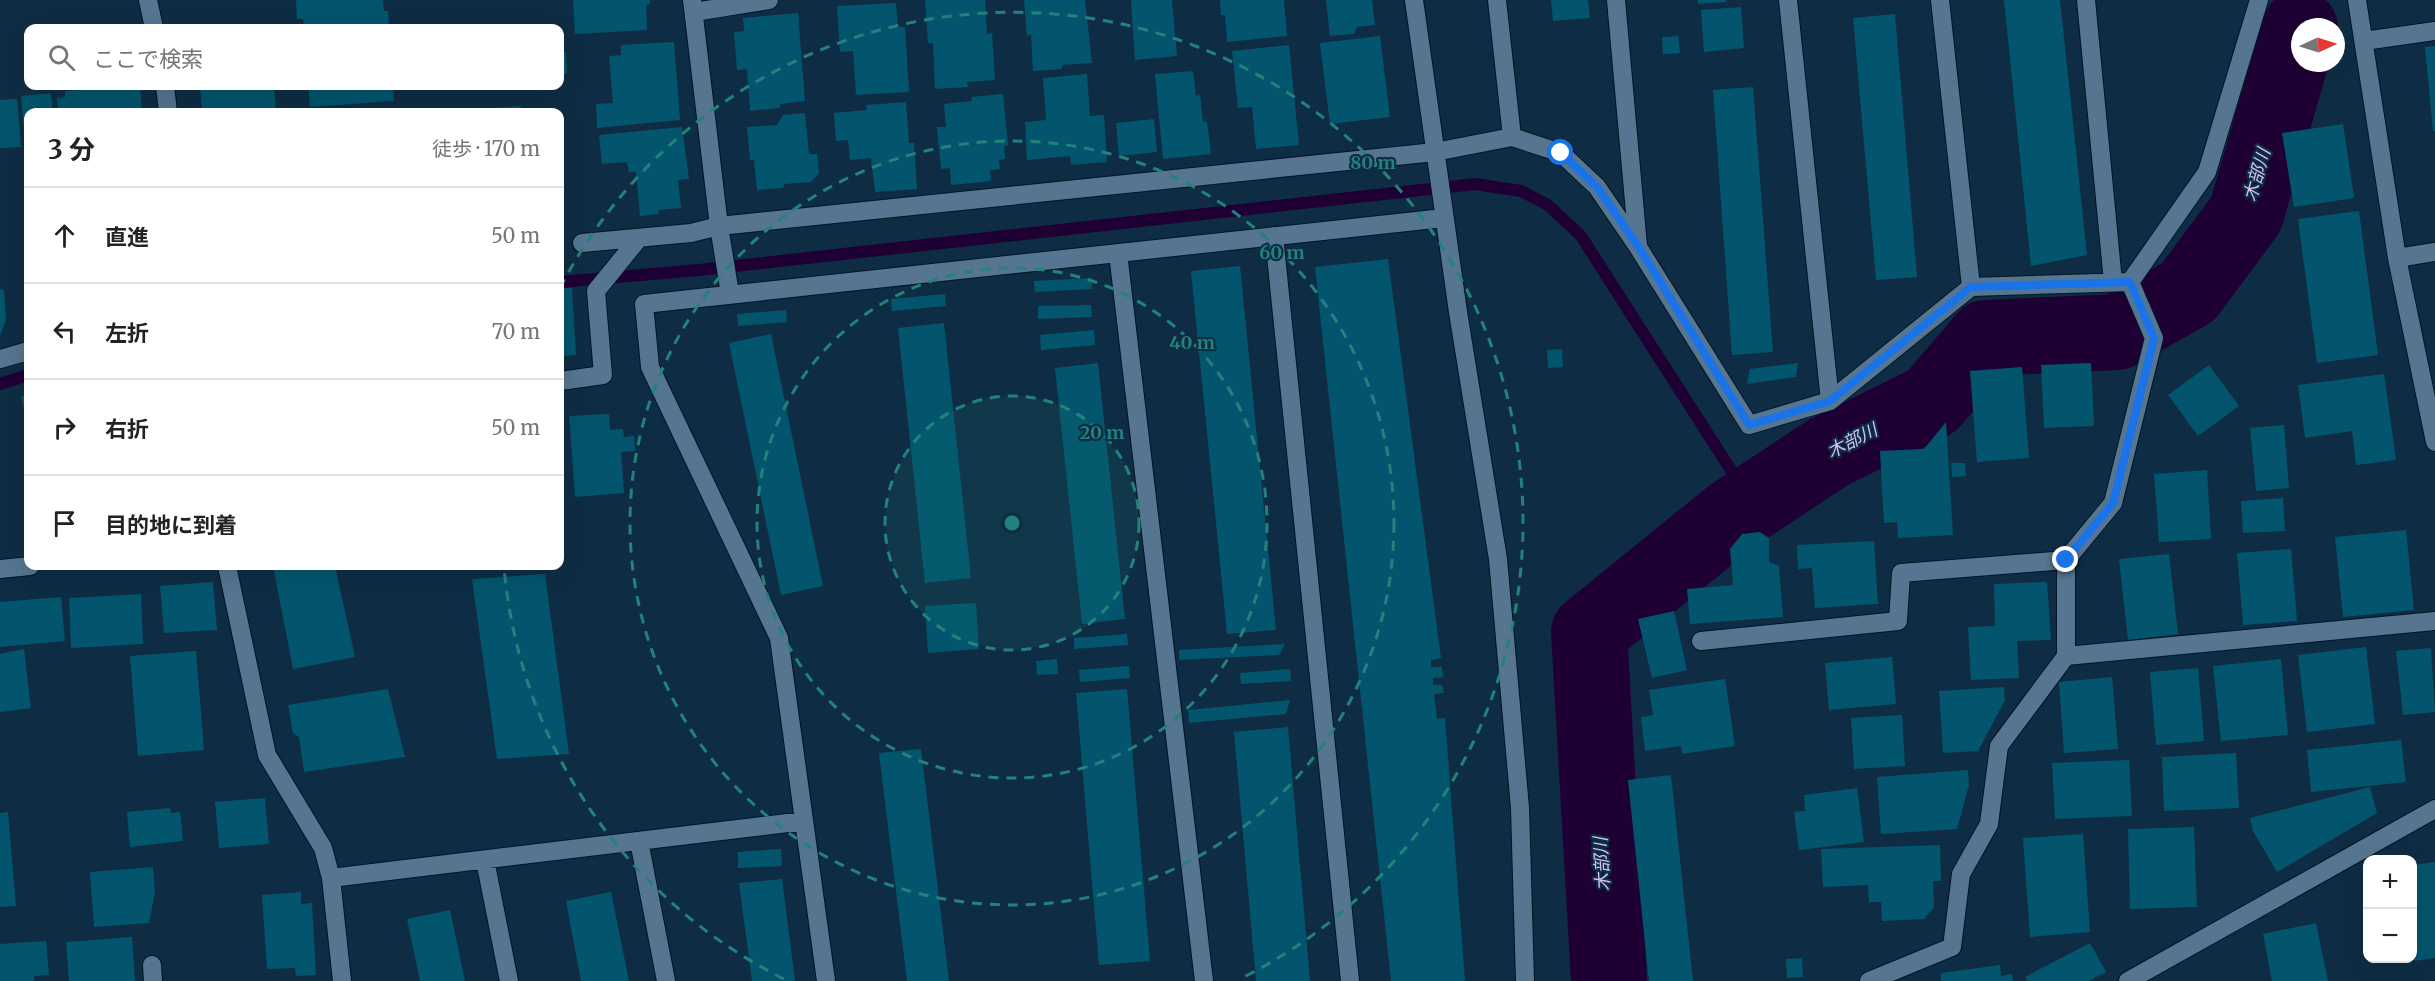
<!DOCTYPE html>
<html lang="ja">
<meta charset="utf-8">
<style>
body{margin:0;font-family:Merriweather,"Noto Sans JP",serif;background:#f6f6f6;color:#222}
.controls{position:absolute;right:18px;bottom:18px;display:grid;overflow:hidden;border-radius:12px;box-shadow:0 6px 24px #0002}
.controls button{width:54px;height:54px;display:grid;place-items:center;padding:0;border:0;border-bottom:2px solid #e0e0e0;background:#fff;color:#222;font:30px sans-serif}
.compass{position:absolute;left:2291px;top:18px;width:54px;height:54px;border-radius:50%;background:#fff;box-shadow:0 6px 24px #0002;rotate:86deg}
.stop{position:absolute;width:18px;height:18px;margin:-14px;border:4px solid #1a73e8;border-radius:50%;background:#fff}
.stop.end{background:#1a73e8;border-color:#fff;box-shadow:0 2px 6px #0008}
.list{margin:0;padding:0;list-style:none}
h2{display:flex;justify-content:space-between;align-items:center;height:78px;margin:0;padding:0 24px;font-size:26px}
h2 small{font-size:20px;font-weight:400;color:#767676}
.list li{display:grid;grid-template-columns:39px 1fr auto;gap:18px;align-items:center;box-sizing:border-box;height:96px;padding:0 24px;border-top:2px solid #e0e0e0}
.list b{display:block;font-size:22px;white-space:nowrap}
.list em{font-size:20px;font-style:normal;color:#767676}
.icon{flex:none;width:33px;height:33px;fill:none;stroke:currentColor;stroke-width:2;stroke-linecap:round;stroke-linejoin:round}
.map{position:relative;flex:none;width:2435px;height:981px;overflow:hidden}
.search{position:absolute;background:#fff;box-shadow:0 6px 24px #0002;left:24px;top:24px;width:540px;height:66px;display:flex;align-items:center;gap:15px;box-sizing:border-box;padding:0 21px;border-radius:12px;color:#767676;font-size:22px}
.panel{position:absolute;background:#fff;box-shadow:0 6px 24px #0002;left:24px;top:108px;width:540px;height:462px;border-radius:12px}
.map>svg:first-child{display:block}
</style>
<div class="map">
<svg width="2435" height="981" viewBox="0 0 2435 981">
<rect width="100%" height="100%" fill="#0e2d44"/>
<g fill="none" stroke-linecap="round" stroke-linejoin="round">
<path stroke="#1e0035" stroke-width="12" d="M560,282l139,-12 776,-86 46,7 27,14 33,31 171,267
M0,384l28,-9"/>
<path stroke="#1e0035" stroke-width="76" d="M1609,981l-20,-349 143,-116 97,-64 103,-51 54,-63 131,-6 71,-40 58,-78 54,-186"/>
</g>
<path fill="#03556d" d="M296,0h87l1,11h4l1,17h-85l-1,-9h-6z
M573,0h77v4l-4,1 1,25 -72,4z
M925,0h60l2,34 5,-1 3,47 -28,2 1,5 -33,2 -2,-46h-5z
M1024,0h61l7,63 -30,2v4l-29,2 -2,-37 -4,2z
M1132,0h40l5,56 -42,4 -4,-57z
M1220,0h64l3,36 -60,6 -2,-27h-4z
M1326,0h46l3,25 -18,2 -3,7 -24,2z
M1551,0h37l2,18 -37,3z
M1698,0h28l1,2 -29,2z
M2004,0h56l27,255 -56,11z
M896,3l2,24h7l4,65 -53,3 -3,-44 -13,1 -3,-46z
M1741,7l3,41 -40,4 -3,-42z
M798,13l7,88 -25,3v4l-30,3 -3,-42 -10,1 -3,-38 10,-1 -1,-13z
M1895,14l22,263 -41,3 -23,-262z
M1380,36l10,81 -60,7 -10,-81z
M1678,36l2,17 -17,1 -1,-17z
M674,42l6,78 -83,8 -1,-24 17,-1 -4,-47 12,-1v-10z
M1289,45l10,100 -43,4 -4,-42 -14,1 -6,-57z
M2435,46v85h-2l-8,-84z
M560,52h6l1,22h-7z
M1193,71l3,25 4,-1 3,27 4,-1 4,33 -48,5 -8,-85z
M1087,74l3,42 14,-1 3,47 -36,3 -1,-9 -43,4 -2,-38 21,-2 -3,-42z
M200,86h74l2,26h-74z
M308,86h85l1,15 -84,6z
M140,87l2,25h-84l-1,-14 8,-1v-6z
M1753,87l20,265 -41,3 -19,-265z
M51,93l2,19h-25v17l-4,1 -3,-34z
M1003,94l5,51 -4,1 1,13 -6,1 1,9 -10,1 1,11 -40,4 -1,-17 -9,1 -4,-42h9l-2,-23 28,-3 -1,-4z
M17,99l4,48 -21,1v-48z
M906,102l3,41h5l3,46 -42,3 -4,-34 -21,2 -2,-20 -12,1 -2,-28 33,-3 -1,-5z
M521,106v6h-73v-1z
M805,113l4,41h8l2,19 -8,9 -27,2 -1,4 -26,2 -3,-30h-4l-3,-33 30,-2 6,-10z
M1154,119l3,33 -38,4 -3,-33z
M2343,124l11,74 -60,9 -12,-74z
M682,127l7,52 -11,1 3,28 -23,2 1,4 -19,2 -4,-44h-7l-2,-10 -25,2 -3,-29z
M2359,211l19,144 -61,8 -19,-144z
M1388,259l53,399 -10,2v7h11l1,10 -10,1v7h9l2,8 -10,1 3,25 8,-1 20,263h-74l-76,-714z
M1240,266l36,364 -49,4 -36,-363z
M1092,278v11l-57,3 -1,-11z
M560,288h12l4,67 -16,1z
M0,289l4,1 2,30 -6,15z
M945,294l1,12 -54,5 -1,-12z
M1091,305l1,12 -54,2v-13z
M786,310l1,12 -49,4 -1,-12z
M944,323l27,255 -46,5 -27,-255z
M1094,330l1,15 -54,5 -1,-15z
M771,334l52,252 -42,9 -52,-252z
M1562,349l1,18 -15,1 -1,-18z
M1098,363l27,256 -43,5 -27,-256z
M1798,363l-2,14 -49,7 3,-15z
M2091,363l3,63 -50,2 -3,-63z
M2209,365l30,41 -41,30 -30,-41z
M2022,367l7,91 -52,4 -7,-91z
M2384,374l12,86 -40,5 -4,-34 -47,7 -7,-53z
M28,395v30l-7,-29z
M609,414l1,16 13,-1 1,8 10,-1 1,15 -14,1 3,41 -49,4 -6,-81z
M1946,422l7,113 -55,3 -1,-16 -13,1 -4,-72 44,-2z
M2284,425l5,63 -33,3 -6,-63z
M1951,463h14l1,13 -14,1z
M2207,470l4,69 -52,3 -5,-68z
M2283,498l2,33 -42,2 -2,-32z
M2406,530l8,80 -71,7 -8,-80z
M1760,532l9,6v24l10,4 4,51 -93,7 -3,-35 46,-4 -3,-36 12,-15z
M1874,541l4,63 -63,4 -3,-40 -14,1 -1,-24z
M2291,549l6,72 -54,4 -6,-72z
M2169,554l9,80 -50,6 -9,-81z
M273,566h62l20,91 -62,12z
M545,574l24,180 -72,5 -25,-180z
M213,582l4,48 -53,3 -4,-47z
M2047,582l4,58 -34,1 2,37 -48,2 -3,-53 27,-1 -1,-42z
M141,594l2,50 -72,4 -2,-50z
M61,597l4,44 -65,6v-45z
M976,603l3,46 -51,4 -3,-47z
M1674,611l13,59 -35,8 -14,-59z
M1127,634l1,11 -54,4v-11z
M1285,644l-6,11 -100,5v-10z
M2366,647l9,77 -68,8 -9,-77z
M2431,648l4,64 -32,3 -7,-64z
M24,649l7,59 -31,4v-58z
M196,651l8,99 -66,6 -8,-100z
M1892,657l4,47 -67,6 -4,-47z
M1057,659l1,15 -21,1 -1,-14z
M2281,659l7,76 -67,6 -8,-75z
M1129,666l1,12 -50,4 -1,-12z
M2198,668l6,73 -48,4 -6,-73z
M1290,669l1,12 -50,3 -1,-11z
M2112,677l6,72 -54,4 -5,-71z
M1725,679l10,67 -53,8 -1,-8 -36,5 -4,-34 12,-2 -4,-25z
M2004,687l1,13 -27,51 -35,2 -4,-62z
M388,689l17,68 -101,15 -5,-35 -6,-4 -5,-28z
M1127,689l23,272 -51,4 -23,-272z
M1290,700l-4,14 -97,9 -1,-13z
M1902,715l3,51 -51,3 -3,-51z
M1288,727l22,254h-54l-22,-249z
M2401,740l5,42 -95,10 -4,-42z
M921,749l28,232h-42l-28,-228z
M2236,753l3,55 -75,3 -2,-54z
M2129,760l3,56 -77,3 -3,-56z
M1968,770l1,15 -12,44 -76,5 -4,-57z
M1671,775l22,206h-44l-21,-201z
M2370,787l7,26 -100,59 -24,-41 -3,-13z
M1857,788l7,54 -65,8 -5,-38 11,-1 -1,-16z
M265,798l4,46 -50,4 -4,-46z
M170,808l1,5 9,-1 3,29 -53,6 -3,-35z
M8,812l8,94 -16,1v-94z
M2194,827l3,80 -67,2 -2,-80z
M2083,834l7,98 -60,5 -7,-99z
M1940,845l1,36h-8l1,26 -10,12 -42,2 -1,-19h-12l-1,-17 -45,2 -2,-38z
M781,849l1,17 -44,2v-16z
M2435,862v96l-21,3 -2,-96z
M153,867l2,25 -6,31 -55,4 -4,-55z
M782,879l13,102h-43l-13,-98z
M301,892v12l11,-1 4,72 -20,1 -1,-8 -28,1 -5,-74z
M611,892l18,89h-48l-15,-80z
M450,910l15,71h-45l-13,-62z
M2316,923l12,58h-56l-9,-47z
M132,937l3,44h-66l-3,-39z
M46,941l3,34 -15,1v5h-34v-37z
M2090,943l16,29 -17,9h-61l-3,-4z
M1802,958l1,19 -16,1 -1,-19z
M2000,965l1,11 11,-2 1,7h-72v-8z"/>
<g fill="none" stroke-linecap="round" stroke-linejoin="round">
<g stroke="#011525" stroke-width="20">
<path id="minor" d="M148,0l6,28
M692,0l27,226 716,-74 77,-15 49,16 36,34 41,60 111,178 81,-24 141,-114 159,-5 77,-110 52,-172
M1497,0l15,137
M1616,0l22,246
M1788,0l42,401
M1940,0l31,287
M2086,0l27,282
M2357,0l40,258 38,184
M694,12l75,-12
M2364,41l71,-10
M165,86l3,26
M1274,236l76,745
M582,243l109,-10 28,-7 11,68
M1118,253l86,728
M2397,258l38,-6
M0,359l28,-8
M560,381l43,-6 -7,-84 43,-53
M227,566l40,189 56,93 8,30 11,103
M0,569l30,-3
M1701,641l197,-20 3,-48 165,-13
M2066,656v-96l47,-57 41,-165 -24,-56
M639,841l27,140
M485,860l24,121
M331,878l473,-57
M152,965l1,16
M826,981l-47,-343 -129,-271 -6,-63 800,-86
M1869,981l83,-34 9,-73 28,-50 10,-78 67,-90 369,-35
M2128,981l307,-172"/>
</g>
<g stroke="#011525" stroke-width="20">
<path id="tertiary" d="M1414,0l44,312 40,247 22,249 5,173"/>
</g>
<use href="#minor" stroke="#557590" stroke-width="18"/>
<use href="#tertiary" stroke="#557590" stroke-width="18"/>
</g>
<g fill="none" stroke-linecap="round" stroke-linejoin="round">
<path stroke="#1a73e8" stroke-width="8" d="M1561,153l36,34 41,59 111,179 81,-24 141,-114 159,-5 24,56 -41,165 -47,57"/>
</g>
<circle cx="1012" cy="523" r="127" fill="#24827c" fill-opacity=".12"/>
<g fill="none" stroke="#24827c" stroke-width="3" stroke-dasharray="10 8">
<circle cx="1012" cy="523" r="127"/>
<circle cx="1012" cy="523" r="255"/>
<circle cx="1012" cy="523" r="382"/>
<path d="M784 979A510 510 0 0 1 504 567M560 288A510 510 0 1 1 1240 979"/>
</g>
<g text-anchor="middle" stroke-width="4.5" stroke-linejoin="round" paint-order="stroke">
<g font-size="18" font-style="italic" fill="#d6bff4" stroke="#0e2d44">
<text transform="translate(2257 175) rotate(-74)" y="6">木部川</text>
<text transform="translate(1852 441) rotate(-27)" y="6">木部川</text>
<text transform="translate(1602 864) rotate(-93)" y="6">木部川</text>
</g>
</g>
<circle cx="1012" cy="523" r="9" fill="#24827c" stroke="#0e2d44" stroke-width="3"/>
<g font-size="18" text-anchor="middle" font-weight="bold" fill="#24827c" stroke="#0e2d44" stroke-width="4.5" stroke-linejoin="round" paint-order="stroke">
<text x="1373" y="169">80 m</text>
<text x="1282" y="259">60 m</text>
<text x="1192" y="349">40 m</text>
<text x="1102" y="439">20 m</text>
</g>
</svg>
<div class="controls">
<button>+</button>
<button>−</button>
</div>
<svg class="compass" viewBox="-18 -18 36 36"><path d="M0-13l5 13h-10z" fill="#e53935"/><path d="M0 13l5-13h-10z" fill="#767676"/></svg>
<div class="stop" style="left:1561px;top:153px"></div>
<div class="stop end" style="left:2066px;top:560px"></div>
<div class="search"><svg class="icon" aria-label="search" viewBox="0 0 24 24"><circle cx="10" cy="10" r="6"/><path d="M15 15l6 6"/></svg>ここで検索</div>
<section class="panel">
<h2>3 分<small>徒歩 · 170 m</small></h2>
<ul class="list">
<li><svg class="icon" aria-label="ahead" viewBox="0 0 24 24"><path d="M12 20V5M6 11l6-6 6 6"/></svg><div><b>直進</b></div><em>50 m</em></li>
<li><svg class="icon" aria-label="left" viewBox="0 0 24 24"><path d="M17 20v-9H6M10 6l-5 5 5 5"/></svg><div><b>左折</b></div><em>70 m</em></li>
<li><svg class="icon" aria-label="right" viewBox="0 0 24 24"><path d="M7 20v-9h11M14 6l5 5-5 5"/></svg><div><b>右折</b></div><em>50 m</em></li>
<li><svg class="icon" aria-label="arrive" viewBox="0 0 24 24"><path d="M6 21V4h12l-3 4 3 4H6"/></svg><div><b>目的地に到着</b></div></li>
</ul>
</section>
</div>
